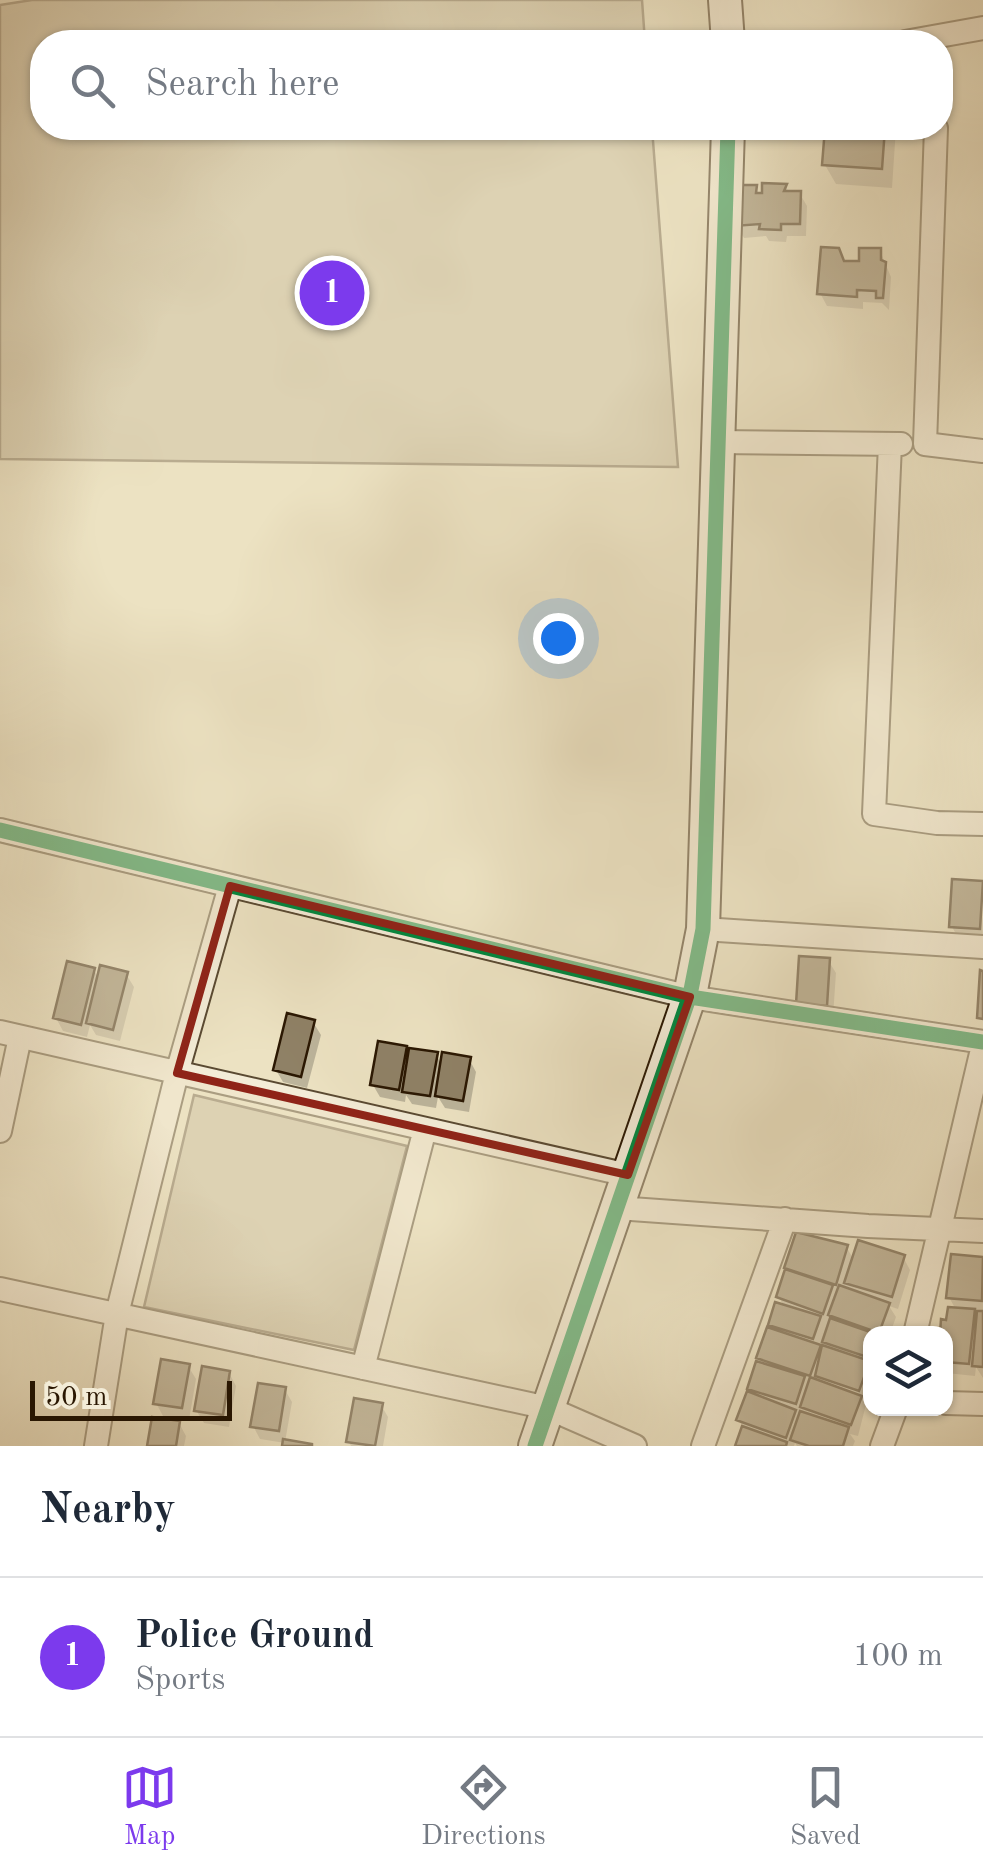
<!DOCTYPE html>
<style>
body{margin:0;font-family:"Old Standard TT",serif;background:#f2f2f3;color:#1f2937}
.controls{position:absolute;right:30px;bottom:30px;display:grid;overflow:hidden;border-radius:20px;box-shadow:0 2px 8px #0004}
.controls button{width:90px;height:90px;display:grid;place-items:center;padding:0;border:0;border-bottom:2px solid #e0e1e3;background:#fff;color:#1f2937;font:50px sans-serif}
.scale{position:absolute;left:30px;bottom:25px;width:202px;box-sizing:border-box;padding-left:10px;border:5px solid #2a1702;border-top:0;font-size:28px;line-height:35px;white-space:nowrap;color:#2a1702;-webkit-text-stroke:8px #f3ecd7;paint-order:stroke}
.you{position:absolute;left:558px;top:638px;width:35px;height:35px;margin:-25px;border:8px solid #fff;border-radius:50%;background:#1a73e8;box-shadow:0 0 0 15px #1a73e833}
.badge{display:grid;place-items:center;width:65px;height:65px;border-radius:50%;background:#7c3aed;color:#fff;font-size:32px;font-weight:700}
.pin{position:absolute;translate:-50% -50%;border:5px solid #fff;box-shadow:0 2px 10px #0006}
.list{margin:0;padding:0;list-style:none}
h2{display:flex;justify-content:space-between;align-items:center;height:130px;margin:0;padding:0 40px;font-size:42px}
h2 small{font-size:32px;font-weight:400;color:#747a83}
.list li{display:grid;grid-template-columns:65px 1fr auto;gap:30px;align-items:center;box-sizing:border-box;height:160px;padding:0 40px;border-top:2px solid #e0e1e3}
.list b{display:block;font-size:38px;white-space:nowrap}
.list p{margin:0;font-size:32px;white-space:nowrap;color:#747a83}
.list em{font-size:32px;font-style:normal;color:#747a83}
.icon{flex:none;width:55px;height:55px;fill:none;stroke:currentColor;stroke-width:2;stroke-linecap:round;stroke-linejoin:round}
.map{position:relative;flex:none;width:983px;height:1446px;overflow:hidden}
.search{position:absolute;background:#fff;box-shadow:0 2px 8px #0004;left:30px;right:30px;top:30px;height:110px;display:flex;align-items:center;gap:25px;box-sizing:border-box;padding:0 35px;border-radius:40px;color:#747a83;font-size:38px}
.sheet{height:290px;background:#fff}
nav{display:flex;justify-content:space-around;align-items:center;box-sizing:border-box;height:140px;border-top:2px solid #e0e1e3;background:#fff;font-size:28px;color:#747a83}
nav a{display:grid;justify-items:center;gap:5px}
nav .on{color:#7c3aed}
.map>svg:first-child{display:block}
</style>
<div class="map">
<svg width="983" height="1446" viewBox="0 0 983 1446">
<rect width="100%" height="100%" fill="#ece2c2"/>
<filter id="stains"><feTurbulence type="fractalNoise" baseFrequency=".002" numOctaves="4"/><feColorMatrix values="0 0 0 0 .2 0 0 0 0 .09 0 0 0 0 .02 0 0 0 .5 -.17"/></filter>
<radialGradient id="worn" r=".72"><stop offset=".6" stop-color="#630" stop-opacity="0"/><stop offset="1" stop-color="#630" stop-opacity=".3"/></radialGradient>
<path fill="#cbbfa1" stroke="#7a6b52" stroke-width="2.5" d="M32,0h610l3,42h-603v86h610l26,339 -678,-8v-454z
M194,1095l213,51 -53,204 -210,-43z"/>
<path fill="#0003" d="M827,128h69l-4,60 -56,-4 -11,-19z
M786,187l4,7h10l7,12 -1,30h-19l-1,6 -17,-1 -3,-5 -22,2 -7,-12 18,-38 5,8z
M838,250l7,13 16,1 19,-13 11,26 -2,33 -7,-7 -19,-1v7l-36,-3 -7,-13z
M981,884l2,57 -24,-2 -7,-12z
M828,960l8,13 -3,44 -27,-1z
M94,970l5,9 27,-5 8,13 -14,54 -24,-6 -6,-10 -3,12 -24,-6 -7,-13z
M313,1022l8,13 -14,53 -24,-6 -7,-12z
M405,1048l5,9 26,-3 6,12 27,-7 7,13 -7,40 -24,-4 -7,-11 -2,11 -24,-4 -6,-9 -1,7 -25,-5 -7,-12z
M797,1235l50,13 7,12 49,-3 7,13 -12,39 -9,-3 7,11 -6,17h-20v55l-12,47 -8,-2 5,7 -2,5h-56l-2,-3 -1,3h-56l6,-17 -5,-9 16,-23 -5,-9 13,-23 -4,-7 16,-26 -4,-7 13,-18 -5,-10z
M953,1257l30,3v118l-7,-11 -1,9 -29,-3v-39l10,-24 -7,-13z
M188,1366l8,13 -7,41 -26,-4 -7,-13z
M229,1373l7,13 -7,41 -25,-4 -8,-13z
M285,1390l7,12 -7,40 24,4h-24v-3l-25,-4 -7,-13z
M381,1405l7,12 -5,29h-32l-2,-4z
M179,1423l7,13 -2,10h-35z"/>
<path fill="#8f8166" stroke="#2a1702" stroke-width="2.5" d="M825,128h60l-3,41 -60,-4z
M762,183l25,1 -3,7h17l-1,33h-19v6l-22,-1 1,-5 -26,2 2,-41h21l-1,8h6z
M821,247l18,1 5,13h15v-13h22v12l5,2 -3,36h-7v-7l-19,-1v7l-40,-3z
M952,879l31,2 -3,48 -31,-2z
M799,956l31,2 -3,48 -31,-2z
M67,961l28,7 -14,57 -28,-7z
M100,965l28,7 -15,58 -27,-7z
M980,970l3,1v48l-6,-1z
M287,1013l28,7 -14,57 -28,-7z
M378,1041l29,5 -8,44 -29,-5z
M409,1048l29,4 -8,44 -28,-4z
M442,1052l29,5 -8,44 -28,-5z
M796,1232l52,13 -12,40 -52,-17z
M858,1240l47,15 -13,42 -48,-14z
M951,1254l32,3 -1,44 -36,-3z
M785,1269l48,16 -10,29 -47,-17z
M839,1285l51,18 -11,30 -51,-18z
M775,1302l46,14 -8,23 -45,-14z
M948,1307l27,2 -6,55 -23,-2v-28h-6l1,-15 5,1z
M977,1311h6v56l-11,-1z
M830,1318l46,16h-6v24l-48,-16z
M767,1327l54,18 -11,31 -54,-18z
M822,1345l48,16 -11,30 -44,-15z
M161,1359l29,5 -8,44 -29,-4z
M756,1361l49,15 -9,28 -49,-15z
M202,1366l28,5 -7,44 -29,-4z
M810,1377l52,19 -11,29 -51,-18z
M258,1383l28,4 -7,44 -29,-4z
M747,1391l49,19 -10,28 -50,-18z
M354,1398l29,5 -8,43 -29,-4z
M800,1411l49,16 -6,19h-34l-19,-6z
M152,1417l28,4 -4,25h-29z
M742,1426l45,16 -1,4h-51z
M283,1439l29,5v2h-30z"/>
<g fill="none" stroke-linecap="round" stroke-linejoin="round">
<g stroke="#5a4a32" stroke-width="26">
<path id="street" d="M905,42l78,-14
M936,128l-11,316 58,7
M717,442l184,2
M890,444l-16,370 63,9 46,1
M0,830l690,167 293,45
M703,929l280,18
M0,1032l628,143
M0,1131l20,-94
M617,1208l251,18 115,5
M0,1289l548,119 87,38
M915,1334l68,-289
M363,1368l62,-239
M946,1403l37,1
M96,1446l21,-132 60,-241 53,-187
M703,1446l82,-227
M882,1446l14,-38"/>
</g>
<g stroke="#2a1702" stroke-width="36">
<path id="secondary" d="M725,0l3,42
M535,1446l155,-451 13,-66 25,-801"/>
</g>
<use href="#street" stroke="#f3ecd7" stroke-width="22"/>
<use href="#secondary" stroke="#f3ecd7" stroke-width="32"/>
<g stroke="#f3ecd7" stroke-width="21">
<path id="cycleway" d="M0,830l690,167 293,45
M535,1446l155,-451 13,-66 25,-801"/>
</g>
<use href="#cycleway" stroke="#00873e" stroke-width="15"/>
</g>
<path d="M0 0H983V1446H0ZM230,886l460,111 -62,178 -451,-102z" fill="#ece2c2" fill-opacity=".55" fill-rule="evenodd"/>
<path fill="none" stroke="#8f2418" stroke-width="8" stroke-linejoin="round" d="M230,886l460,111 -62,178 -451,-102z"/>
<rect width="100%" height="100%" filter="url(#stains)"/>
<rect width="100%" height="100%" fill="url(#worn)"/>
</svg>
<div class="controls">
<button><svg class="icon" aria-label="layers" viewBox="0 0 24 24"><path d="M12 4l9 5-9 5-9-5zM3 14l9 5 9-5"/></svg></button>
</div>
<div class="scale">50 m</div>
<div class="you"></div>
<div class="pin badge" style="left:332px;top:293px">1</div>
<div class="search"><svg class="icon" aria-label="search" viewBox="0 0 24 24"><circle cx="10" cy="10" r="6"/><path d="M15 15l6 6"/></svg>Search here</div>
</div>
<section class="sheet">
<h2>Nearby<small></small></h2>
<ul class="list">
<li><span class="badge">1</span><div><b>Police Ground</b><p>Sports</p></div><em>100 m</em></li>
</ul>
</section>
<nav>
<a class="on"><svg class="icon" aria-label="map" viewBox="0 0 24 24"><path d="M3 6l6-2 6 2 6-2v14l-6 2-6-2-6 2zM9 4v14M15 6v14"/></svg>Map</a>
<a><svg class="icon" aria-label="directions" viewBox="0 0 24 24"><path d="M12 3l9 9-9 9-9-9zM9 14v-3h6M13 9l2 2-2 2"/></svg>Directions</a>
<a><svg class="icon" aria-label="saved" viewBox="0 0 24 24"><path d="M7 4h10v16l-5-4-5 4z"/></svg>Saved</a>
</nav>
